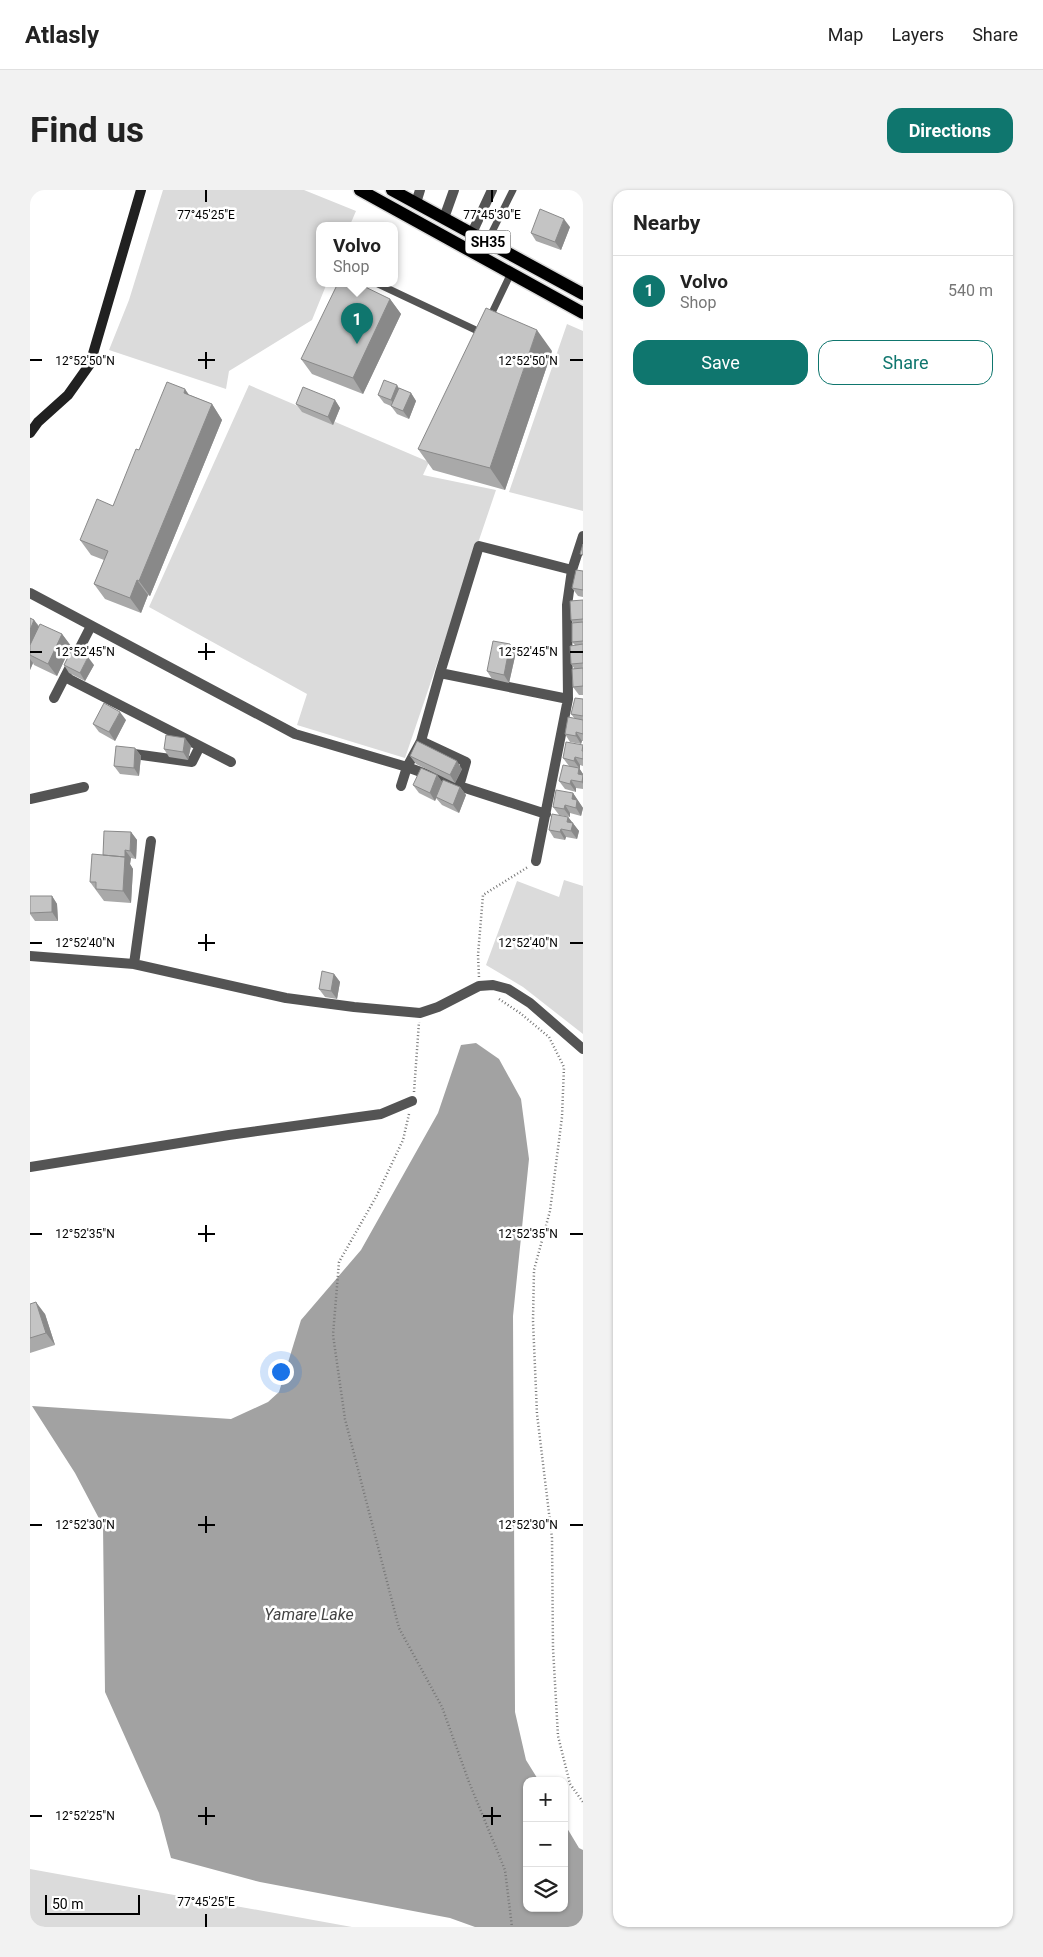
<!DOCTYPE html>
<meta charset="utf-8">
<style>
body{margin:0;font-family:Roboto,sans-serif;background:#f2f2f2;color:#222}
.controls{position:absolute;right:15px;bottom:15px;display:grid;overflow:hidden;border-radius:10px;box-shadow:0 1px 4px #0004}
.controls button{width:45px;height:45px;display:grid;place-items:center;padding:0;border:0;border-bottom:1px solid #e0e0e0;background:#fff;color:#222;font:25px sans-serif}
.scale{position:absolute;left:15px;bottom:12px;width:95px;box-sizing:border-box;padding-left:5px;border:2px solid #000;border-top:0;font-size:14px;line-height:18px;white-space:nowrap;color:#000;-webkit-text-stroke:4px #fff;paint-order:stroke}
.you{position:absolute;left:250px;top:1181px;width:18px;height:18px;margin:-12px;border:4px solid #fff;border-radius:50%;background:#1a73e8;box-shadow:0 0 0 8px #1a73e833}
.badge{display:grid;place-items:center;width:32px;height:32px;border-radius:50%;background:#0f766e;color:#fff;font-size:16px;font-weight:700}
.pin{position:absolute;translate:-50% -41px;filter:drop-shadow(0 1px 2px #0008)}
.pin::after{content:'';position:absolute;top:26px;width:18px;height:15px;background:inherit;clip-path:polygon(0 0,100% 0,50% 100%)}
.popup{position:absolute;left:286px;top:32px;width:82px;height:65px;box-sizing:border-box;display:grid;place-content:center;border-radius:10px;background:#fff;filter:drop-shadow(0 1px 4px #0005);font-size:16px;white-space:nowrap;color:#767676}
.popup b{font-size:19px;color:#222}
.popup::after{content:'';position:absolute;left:50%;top:100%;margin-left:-10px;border:10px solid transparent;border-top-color:#fff}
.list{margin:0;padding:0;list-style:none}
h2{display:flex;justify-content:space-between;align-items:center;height:65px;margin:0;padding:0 20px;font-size:21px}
h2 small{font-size:16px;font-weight:400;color:#767676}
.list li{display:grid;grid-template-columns:32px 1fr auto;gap:15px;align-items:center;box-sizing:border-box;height:70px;padding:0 20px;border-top:1px solid #e0e0e0}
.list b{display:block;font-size:19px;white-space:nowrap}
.list p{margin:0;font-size:16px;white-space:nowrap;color:#767676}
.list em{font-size:16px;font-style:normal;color:#767676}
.actions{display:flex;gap:10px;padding:15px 20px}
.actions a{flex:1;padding:11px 0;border:1px solid #0f766e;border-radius:15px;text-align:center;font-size:18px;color:#0f766e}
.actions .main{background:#0f766e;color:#fff}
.icon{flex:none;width:28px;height:28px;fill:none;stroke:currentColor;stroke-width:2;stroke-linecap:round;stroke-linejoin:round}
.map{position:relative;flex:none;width:553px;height:1737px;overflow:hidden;border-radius:15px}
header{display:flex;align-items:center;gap:30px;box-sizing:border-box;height:70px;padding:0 25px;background:#fff;border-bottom:1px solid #e0e0e0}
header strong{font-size:24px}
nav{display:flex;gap:28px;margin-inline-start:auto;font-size:18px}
.intro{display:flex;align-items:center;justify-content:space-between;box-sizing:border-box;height:120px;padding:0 30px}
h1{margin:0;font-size:35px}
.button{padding:12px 22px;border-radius:15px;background:#0f766e;color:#fff;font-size:18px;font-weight:700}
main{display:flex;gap:30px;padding:0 30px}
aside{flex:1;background:#fff;border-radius:15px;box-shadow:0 1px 4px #0004}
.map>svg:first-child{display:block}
</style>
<header>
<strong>Atlasly</strong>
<nav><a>Map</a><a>Layers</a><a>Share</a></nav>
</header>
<div class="intro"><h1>Find us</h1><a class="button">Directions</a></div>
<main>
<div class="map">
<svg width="553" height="1737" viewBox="0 0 553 1737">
<rect width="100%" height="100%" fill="#fff"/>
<path fill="#dbdbdb" d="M133,0h141l52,21 -6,14h-30v58h7l-15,37 -83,51 -3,18 -117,-39 20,-50z
M537,134l16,7v180l-74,-19z
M219,195l180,77 -6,13 73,15 -91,268 -108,-33 10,-31 -158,-87z
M534,690l19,6v148l-60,-47 -37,-22 31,-84 42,16z
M0,1679l322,58h-322z"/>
<path fill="#a2a2a2" d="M446,853l23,16 22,40 8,60 -16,157 2,396 11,48 13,21h-12v127h37v-85l15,25 4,2v77h-108l-25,-9 -190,-36 -89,-24 -12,-45 -54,-121 -2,-166 -28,-53 -43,-67 199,13 37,-17 11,-10 22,-72 60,-70 77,-137 23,-68z"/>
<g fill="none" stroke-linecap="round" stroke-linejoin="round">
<g stroke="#dbdbdb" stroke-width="15">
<path id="primary" d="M330,0l223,123
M362,0l191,104"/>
</g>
<path stroke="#767676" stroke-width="2.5" stroke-dasharray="1 2.5" stroke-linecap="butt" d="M449,787l-1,-22 5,-60 45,-28
M469,809l21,14 29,24 15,30 -2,50 -12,94 -16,59 -1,51 4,93 15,124 1,110 5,88 12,48 13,18
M384,902l5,-70
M379,924l-6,26 -27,57 -37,65 -6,73 12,84 54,209 43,79 27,75 36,88 7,57"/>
<path stroke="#545454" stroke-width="7" d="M457,52l26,-52
M346,93l106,50
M459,129l22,-46"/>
<path stroke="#545454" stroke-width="10" d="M386,13l4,-13
M414,28l10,-28
M442,43l20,-43
M0,403l265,141 112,33 52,19
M410,483l39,-127 93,24
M35,487l166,85
M24,508l37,-72
M391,551l45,21 -7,24 87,28
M97,563l65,9 8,-16
M371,596l6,-19 14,-26 19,-68 128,26
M0,609l54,-12
M506,671l32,-162 -1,-94 5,-35 11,-34
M0,766l104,8 152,34 68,9 66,6 18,-6 41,-21 14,-1 15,4 22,14 53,46
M104,774l17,-123
M0,977l199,-32 152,-21 31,-13"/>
<path stroke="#212121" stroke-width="10" d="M0,243l8,-11 30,-27 22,-31 51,-174"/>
<use href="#primary" stroke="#000" stroke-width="12"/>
</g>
<path fill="#a9a9a9" d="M540,37l-9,23 -25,-9 -5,-8z
M360,109l11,15 -38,80 -51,-20 -11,-15z
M522,161l-47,139 -72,-20 -15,-21z
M369,198l12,5 5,8 -7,18 -12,-5 -6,-8 -7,-3 -6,-8z
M160,205l22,9 10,16 -72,176 -2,-1 -7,18 -36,-14 -11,-15 10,-24 -13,-5 -11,-15 33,-34 26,-56z
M305,210l5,8 -7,17 -31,-13 -6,-8z
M553,381v26l-5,-1 -6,-8z
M553,410v95h-4l-6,-8 1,-19 -3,-4 4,-19 -3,-3 1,-19 -2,-3z
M0,428l4,2 5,6 23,8 9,12 -14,30 -23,-11 -1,-2 -3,7z
M486,462l-7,31 -17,-4 -5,-8z
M34,475h30l-9,16 -16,-8z
M553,509v42h-1l-1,3 -11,-2 -5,-8 10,-15 -4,-5z
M96,530l-11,21 -16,-9 -6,-8z
M553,555v21l-3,-1v4l-1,-1 4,6v15l-7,-1v4l-11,-3 -6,-8 10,-15 -6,-8z
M161,556l-3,14 -19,-3 -5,-8z
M105,558l6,8 -2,20 -19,-2 -6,-8z
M380,566l52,13 -7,14 -39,-19z
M407,585l5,7 18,5 6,8 -7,18 -17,-8 -6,-7 -1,3 -16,-8 -6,-8z
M543,603l10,15 -2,8 -11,-3v4l-11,-2 -6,-8z
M538,627l11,14 -2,8 -11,-2 -1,3 -11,-2 -5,-8z
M101,642l6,8 -1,19 -5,-1 -1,6 3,5 -2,34 -27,-2 -14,-19 13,-27z
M0,706h22l5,8 1,17h-23l-5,-7z
M304,784l6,8 -3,17 -12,-2 -6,-8z
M0,1114l15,10 10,31 -25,8z"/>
<path fill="#898989" d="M534,29l6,8 -9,23 -6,-8z
M360,109l11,15 -38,80 -10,-16z
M507,140l15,21 -47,139 -15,-22z
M367,195l5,8 -6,15 -5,-8z
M155,199l11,16 -12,-12z
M381,203l5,8 -7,18 -6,-8z
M305,210l5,8 -7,17 -5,-8z
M182,214l10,16 -72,176 -11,-15z
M107,390l11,15 -7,18 -11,-15z
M4,430l11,16 -15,19v-25z
M32,444l9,12 -14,30 -9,-12z
M480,454l6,8 -7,31 -5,-8z
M58,467l6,8 -9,16 -5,-8z
M0,469l3,4 -3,7z
M90,522l6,8 -11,21 -6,-9z
M546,542l6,9 -1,3 -5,-8z
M155,548l6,8 -3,14 -5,-8z
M105,558l6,8 -2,20 -5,-8z
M545,567l5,8v4l-6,-8z
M427,571l5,8 -7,14 -5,-8z
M549,578l4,6v10l-5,-10z
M407,585l6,8 -8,18 -5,-8z
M541,590l5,8v4l-6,-8z
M430,597l6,8 -7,18 -6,-8z
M543,603l10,15 -2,8 -5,-8 -4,-9z
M535,615l5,8v4l-6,-8z
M538,627l11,14 -2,8 -6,-8 -4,-9z
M531,639l5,8 -1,3 -5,-8z
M101,642l6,8 -1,19 -6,-8z
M95,660l6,8 -1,6 3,5 -2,34 -8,-12z
M22,706l5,8 1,17 -6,-9z
M304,784l6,8 -3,17 -6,-8z
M6,1112l9,12 10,31 -9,-12z"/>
<path fill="#c4c4c4" stroke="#898989" d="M510,19l24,10 -9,23 -24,-9z
M308,93h19l33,16 -37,79 -52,-19z
M456,118l51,22 -47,138 -72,-19z
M354,190l13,5 -6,15 -13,-5z
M137,192l18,7 -1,4 28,11 -73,177 -2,-1 -7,18 -36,-14 14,-33 -28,-11 17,-41 16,7 23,-57 3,1z
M273,197l32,13 -7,17 -32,-13z
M369,198l12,5 -8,18 -12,-5z
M553,354v11l-3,-1z
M546,380l7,1v19l-11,-2z
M553,410v19l-12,1 -1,-19z
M0,428l4,2 -4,10z
M553,432v19l-11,1v-19z
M10,434l22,10 -14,30 -18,-9v-10z
M463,451l17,3 -6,31 -17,-4z
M553,454v19l-12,1 -1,-18z
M42,459l16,8 -8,16 -16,-8z
M553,478v18l-10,1 -1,-18z
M545,508l8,1v17l-12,-2z
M74,513l16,9 -11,20 -16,-8z
M538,527l15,3v14l-7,-2v4l-11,-2z
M136,545l19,3 -2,14 -19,-3z
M387,551l40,20 -7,14 -40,-19z
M536,552l17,3 -1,6h1v8l-8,-2 -1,4 -11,-3z
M86,556l19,2 -1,20 -20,-2z
M533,575l16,3 -1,6 5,1 -1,7 -11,-2 -1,4 -11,-3z
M391,578l16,7 -7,18 -17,-8z
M413,590l17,7 -7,18 -17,-8z
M526,600l17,3 -1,6 5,1 -1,8 -11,-3 -1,4 -11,-2z
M522,624l16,3 -1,5 6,1 -2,8 -10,-2 -1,3 -11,-2z
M74,641l27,1 -1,19 -5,-1v7l-22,-2z
M62,664l33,3 -2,34 -27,-2v-7h-6z
M0,706h22v16l-22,1z
M292,781l12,3 -3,17 -12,-2z
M6,1112l10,31 -16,5v-34z"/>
<path fill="none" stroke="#000" stroke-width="2" d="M176,0v12M462,0v12M176,162v17M0,170h12M168,170h17M540,170h13M176,453v17M0,462h12M168,462h17M540,462h13M176,744v17M0,753h12M168,753h17M540,753h13M176,1035v17M0,1044h12M168,1044h17M540,1044h13M176,1326v17M0,1335h12M168,1335h17M540,1335h13M176,1617v18M462,1617v18M0,1626h12M168,1626h17M453,1626h18M176,1724v13"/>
<g text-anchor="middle" stroke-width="5" stroke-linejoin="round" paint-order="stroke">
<rect fill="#fff" stroke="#4c4c4c" stroke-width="1" x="435.5" y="40.5" width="45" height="23" rx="4"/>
<g font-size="14" font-weight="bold" fill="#000">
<text x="458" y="57">SH35</text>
</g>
<g font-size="16" font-style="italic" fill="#434343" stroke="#fff">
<text x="279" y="1430">Yamare Lake</text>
</g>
</g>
<g font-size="12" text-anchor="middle" fill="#000" stroke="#fff" stroke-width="5" stroke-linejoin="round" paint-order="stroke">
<text x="176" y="29">77°45'25"E</text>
<text x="462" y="29">77°45'30"E</text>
<text x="55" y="175">12°52'50"N</text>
<text x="498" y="175">12°52'50"N</text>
<text x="55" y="466">12°52'45"N</text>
<text x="498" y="466">12°52'45"N</text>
<text x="55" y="757">12°52'40"N</text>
<text x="498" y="757">12°52'40"N</text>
<text x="55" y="1048">12°52'35"N</text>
<text x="498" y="1048">12°52'35"N</text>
<text x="55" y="1339">12°52'30"N</text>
<text x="498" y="1339">12°52'30"N</text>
<text x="55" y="1630">12°52'25"N</text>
<text x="176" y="1716">77°45'25"E</text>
</g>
</svg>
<div class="controls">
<button>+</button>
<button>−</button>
<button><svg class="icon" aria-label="layers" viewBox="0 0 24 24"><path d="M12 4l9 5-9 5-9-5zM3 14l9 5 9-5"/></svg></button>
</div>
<div class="scale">50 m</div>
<div class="you"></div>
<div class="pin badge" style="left:327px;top:154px">1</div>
<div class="popup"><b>Volvo</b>Shop</div>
</div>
<aside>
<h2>Nearby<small></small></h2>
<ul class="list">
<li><span class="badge">1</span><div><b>Volvo</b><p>Shop</p></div><em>540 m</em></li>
</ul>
<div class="actions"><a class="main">Save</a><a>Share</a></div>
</aside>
</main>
